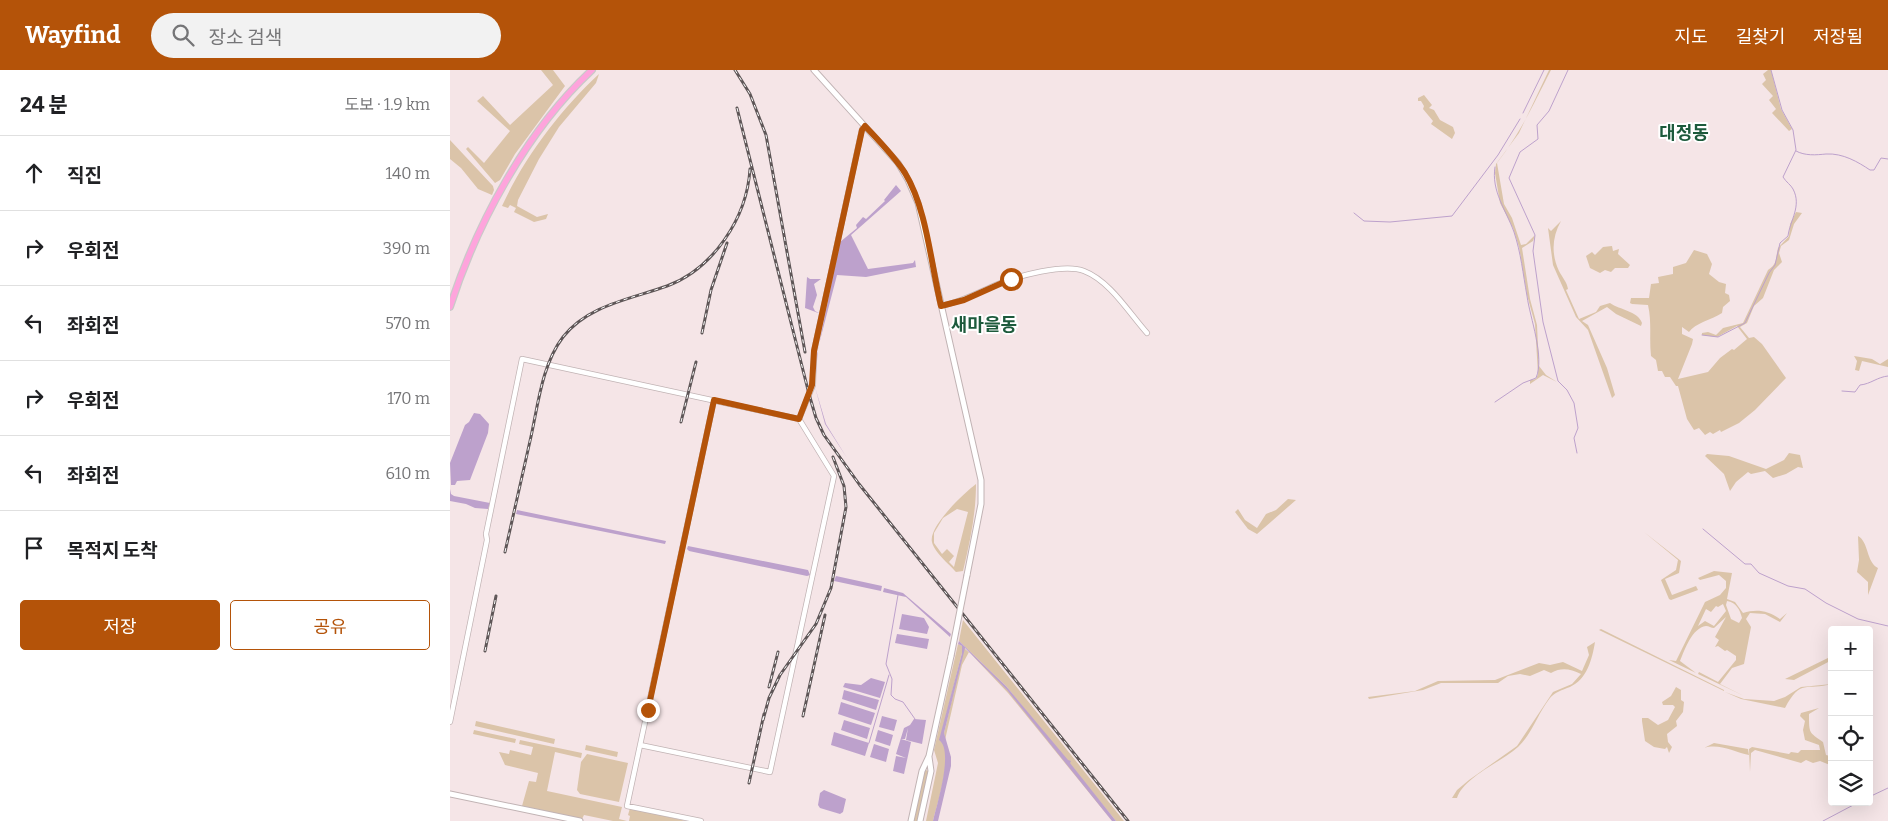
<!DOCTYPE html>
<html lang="ko">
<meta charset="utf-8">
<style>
body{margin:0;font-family:Bitter,"Noto Sans KR",serif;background:#f2f2f2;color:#202124}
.controls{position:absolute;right:15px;bottom:15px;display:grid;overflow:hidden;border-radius:5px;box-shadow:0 5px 20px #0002}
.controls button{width:45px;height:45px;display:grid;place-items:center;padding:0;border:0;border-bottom:1px solid #e0e0e0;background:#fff;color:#202124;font:25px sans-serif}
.stop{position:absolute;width:15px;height:15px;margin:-11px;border:4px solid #b45309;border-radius:50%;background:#fff}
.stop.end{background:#b45309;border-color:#fff;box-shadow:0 1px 5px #0008}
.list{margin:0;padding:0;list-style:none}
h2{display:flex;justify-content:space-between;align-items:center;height:65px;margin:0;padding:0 20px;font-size:21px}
h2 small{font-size:16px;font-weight:400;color:#757577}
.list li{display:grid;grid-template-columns:32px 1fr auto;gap:15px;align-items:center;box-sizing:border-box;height:75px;padding:0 20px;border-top:1px solid #e0e0e0}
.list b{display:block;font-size:19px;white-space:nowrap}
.list em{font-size:16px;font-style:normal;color:#757577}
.actions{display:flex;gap:10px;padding:15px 20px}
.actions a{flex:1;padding:11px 0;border:1px solid #b45309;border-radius:5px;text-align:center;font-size:18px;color:#b45309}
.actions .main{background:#b45309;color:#fff}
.icon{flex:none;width:28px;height:28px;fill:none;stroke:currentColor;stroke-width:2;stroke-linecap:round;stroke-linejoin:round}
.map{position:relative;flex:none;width:1438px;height:751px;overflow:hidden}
header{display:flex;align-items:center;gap:30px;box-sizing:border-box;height:70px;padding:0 25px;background:#b45309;color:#fff}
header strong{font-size:24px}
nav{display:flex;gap:28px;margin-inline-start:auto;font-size:18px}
.search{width:350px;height:45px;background:#f2f2f2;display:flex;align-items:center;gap:12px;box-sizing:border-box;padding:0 18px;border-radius:28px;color:#757577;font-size:19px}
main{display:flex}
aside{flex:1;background:#fff}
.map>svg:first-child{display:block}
</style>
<header>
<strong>Wayfind</strong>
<div class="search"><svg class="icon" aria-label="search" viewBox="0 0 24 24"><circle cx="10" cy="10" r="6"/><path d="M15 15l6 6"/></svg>장소 검색</div>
<nav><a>지도</a><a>길찾기</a><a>저장됨</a></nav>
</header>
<main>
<aside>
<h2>24 분<small>도보 · 1.9 km</small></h2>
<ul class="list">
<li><svg class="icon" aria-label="ahead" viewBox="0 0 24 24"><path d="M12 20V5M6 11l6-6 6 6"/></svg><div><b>직진</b></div><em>140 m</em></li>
<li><svg class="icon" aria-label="right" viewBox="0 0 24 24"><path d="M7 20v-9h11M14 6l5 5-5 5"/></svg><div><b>우회전</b></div><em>390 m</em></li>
<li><svg class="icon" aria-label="left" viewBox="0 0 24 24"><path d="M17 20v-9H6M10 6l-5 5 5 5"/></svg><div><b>좌회전</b></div><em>570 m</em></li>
<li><svg class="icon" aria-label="right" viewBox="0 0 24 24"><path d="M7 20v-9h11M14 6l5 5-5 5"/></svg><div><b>우회전</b></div><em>170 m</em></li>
<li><svg class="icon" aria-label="left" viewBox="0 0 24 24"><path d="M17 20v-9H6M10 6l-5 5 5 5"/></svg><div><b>좌회전</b></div><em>610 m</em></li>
<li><svg class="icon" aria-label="arrive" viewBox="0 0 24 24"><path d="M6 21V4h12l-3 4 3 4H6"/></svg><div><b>목적지 도착</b></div></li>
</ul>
<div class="actions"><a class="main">저장</a><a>공유</a></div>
</aside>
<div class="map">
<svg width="1438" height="751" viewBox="0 0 1438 751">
<rect width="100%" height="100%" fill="#f5e5e7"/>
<path fill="#dbc4a9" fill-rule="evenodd" d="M91,0h12l12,16 -50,68 -15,26 -5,3 -29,-34 2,-2 16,16 26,-32 -33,-30 6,-5 27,29 43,-40z
M1099,0h2c-18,35 -30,62 -54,93l7,41 8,14 9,27 5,-1 9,-9 -2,6 -11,7 8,51 7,26 2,41 7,9 11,7 -14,-7 -13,9v-4l6,-1 2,-5 -3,-50 -8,-29 -8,-48 -6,-19 -13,-25 -5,-30 1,-9 23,-31z
M1318,0h3l10,39 11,20 -3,2 -17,-18 4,-4 -7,-9 4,-4 -11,-12 4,-4 -3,-6z
M149,4l-3,9 -37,44 -20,32 -21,41 -1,6 20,11 11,-3 -2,5 -12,3 -20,-10 2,-4 -6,-3 -2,3 -6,-2c22,-48 58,-96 97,-132z
M974,25l8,10 -3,3 5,2 6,10 13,7 2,6 -3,6 -21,-15 2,-3 -10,-12 1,-3 -3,-5h-3v-3z
M0,70l43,46 1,4 -2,5 -14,-6 -17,-21 -11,-9z
M1346,142l6,1 -8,11 -5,16 -8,6 -2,7 3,9 -8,8 -11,28 -9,8 -7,17 -7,4 9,11 5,-1 8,7 24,34 -31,32 -16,13 -18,9 -1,-2 -7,4 -3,-2 -5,3 -6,-7 -5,2 -7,-11 -9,-33h-2l-6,-9h-5l-3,-6h-4l-2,-11 -5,-4c-2,-17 1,-34 -3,-51l-16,-1 -2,-1 1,-5h18l2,-14 8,-1 -1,-6 15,-3v-7l13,-4 8,-13 13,4 5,10 -3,10 10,8 7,2 -1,9 4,2 1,6 -7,6 -1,6c-11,7 -27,10 -33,19l-7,-5v7l11,5 -1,5 -14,35 30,-7 12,-14 12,-9 2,1 13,-11 -10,-13 -20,11 -15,-2v-2l6,-1 8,3 7,-7 20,-5 25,-53c10,-7 7,-10 10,-22l11,-12 1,-12z
M1111,151c-9,16 -10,33 -2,50 3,6 8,11 9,18l-2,1 13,29 17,-7 4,-6 10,-3c10,7 28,8 32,20l-1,3 -25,-12 -9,-7 -25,14 6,4 19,43 8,27 -3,3 -24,-68 -12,-13 -23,-52 -5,-37 3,3z
M1162,176l1,5 6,-2 -1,5 12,11 -2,3h-13l-4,4 -6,-2 -5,3 -10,-5 -4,-12 6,-4 3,3 8,-8z
M1404,286l18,3 8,5 8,-5v8l-26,-6 -3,10 -4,-1 2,-9z
M1339,383l11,2 3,13 -5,-1 -12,7 -13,4 -8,-7 -14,3 -3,-2 -12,10 -6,9 -6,-17 -19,-18 2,-2 22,2 37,13 18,-9z
M526,414c0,30 -6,58 -13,87l-7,1c-7,-8 -22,-20 -24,-30 -4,-15 32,-49 44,-58zM507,439l11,3 -14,55 -5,-5 5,-6 -7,-7 -5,5 -8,-11v-10l9,-15z
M838,429l8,1 -39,34 -9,-5 -13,-17 3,-3 7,11 12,8 9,-14 10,-4z
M1194,462l37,29 -2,12 -14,6 7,16 24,-9 2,4 -27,10 -2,-1 -8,-19 15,-10 2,-10z
M1408,466c11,6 8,26 20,32l-10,27v-13l-11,-10 2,-12z
M1264,501l18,2 -5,26 8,3 8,11c13,-4 24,-3 37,6l7,-6 -7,9 -15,-8 -15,-1 -4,6 5,8 -7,37 -12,4 -12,16 24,12 -46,-22 1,-2 19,10 18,-22v-4l-9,-6 -2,1 -7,-5 -3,1 4,-7 -4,-3 11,-20 -12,11c-3,0 -5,-2 -8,-2 -14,2 -21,23 -26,35l16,12 -27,-13 7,1 29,-59 15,-7 6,-7v-7l-7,-6 -19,5 -2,-2zM1277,531c9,1 13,9 15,17l-3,5 -8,-4 -5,-14zM1273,534l3,7 -12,15 -9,-5 -7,5 8,-17 5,3 5,-6 2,1z
M513,550l161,201h-8l-110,-135 -47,-45z
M1151,559l123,61v1l-125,-61z
M1145,572c-3,18 -8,37 -25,45 -8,3 -15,5 -20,11 -12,15 -18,36 -32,49 -17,15 -54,30 -61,51h-5l5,-8 12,-10 48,-34 36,-54 19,-8 9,-10c-11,-5 -19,-7 -30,-1l-7,-3 -14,6 -10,-2 -12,2 -10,7h-57l-18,7 -54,9 -1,-2 47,-6 23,-10 57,-1 44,-17 11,2 13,-3 19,9 7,-16 -2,-8z
M508,574l4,2v7l-22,86c15,12 -3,65 -7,82h-7l12,-58 -4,-13z
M514,578c55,46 105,116 148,173l-104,-128 -39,-41 -7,13 -17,75 -1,-7z
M1382,586v4l-38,20 -9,-1z
M1382,614c-26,7 -31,-6 -47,24l-44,-9 -16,-7 19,7 30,2 11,-4 16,-10z
M1226,617l5,3v10l3,2 -1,10 -7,9 1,5 -10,8 1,8 4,5 -3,6 -2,-6 -2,2 -11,-2 -9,-6 -3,-20v-3h6l10,7 10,-5 7,-13 -2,-2h-10l-1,-3 9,-6z
M1369,638l-10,6c0,20 0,18 14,28l3,13 4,1v9l-10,-4 -7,2 -7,-3 -5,3 -46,-13 -4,3 -1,19 -1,-23 3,-2 37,7 2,-2 7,1 3,-3h19l-1,-5 -14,-5 -2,-10 2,-9 -5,-5 1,-3z
M26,651l79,18 -1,5 -79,-18z
M24,660l42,9 -1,4 -42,-9z
M70,670l62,13 -1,5 -26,-6 -8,39 75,16 -3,12 8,2h-14l-29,-6 -2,4 -60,-13 7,-25 7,1 2,-9 -33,-8 -6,-13 10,2 1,-4 21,5 2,-8 -14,-3z
M1264,673l34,6 1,6c-15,-3 -30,-12 -45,-7z
M136,675l32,7 -1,5 -32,-7z
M137,684l41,9 -9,39 -39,-8 -3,-4 4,-28z
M474,699l4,2 -10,50h-5z
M180,738l56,13h-57l1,-5 -2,-1z"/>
<path fill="#bda1cc" d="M446,115l5,6 -50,44 17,34 45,-6 2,-3 1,7 -50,10 -29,-2 -19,73 -3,39 11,37 21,34 -22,-34 -10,-37 2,-33 23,-112 17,-14 -1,-3 7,-8 3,2 19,-18 -1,-1z
M357,207l3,2h11l-7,5 3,11 -4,12 2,4 6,3 -16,-6z
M24,343l6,1 9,10 -1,9 -18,47 -13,1 -2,4h-4l-1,-22 15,-38 4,-3z
M0,419l1,5 3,2 36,7 -2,6 -13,-1 -9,-4 -16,-3z
M67,440l149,31 -1,3 -149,-30z
M238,476l120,24 2,5 -3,1 -118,-25 -2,-2z
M386,506l46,10 -1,5 -47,-10z
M434,518l19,5 48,41 -1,3 -44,-40 -23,-5z
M452,544l22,4 5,9 -2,7 -28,-5z
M447,564l32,5 -2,10 -32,-6z
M509,571l47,45 62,74 3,1 -1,2 46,58h-4l-105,-131 -42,-42 -21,85 7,24v9l-13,55h-5c4,-17 21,-71 6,-81l23,-87v-7l-4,-2z
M421,608l14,4 -5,16 -37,-11 2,-4 16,2z
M394,620l35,10 -3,10 -34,-11z
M391,632l34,11 -4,12 -33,-11z
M432,646l15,4 -3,11 -15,-4z
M464,649l12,1 -4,24 -16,-4 2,-12 -3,11h-4l10,3 -7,32 -11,-3 3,-15 10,2 -10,-4 8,-26 6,-3z
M394,650l26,8 -3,11 -26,-9z
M428,660l15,5 -3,11 -15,-5z
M384,662l35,11 -4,13 -34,-11z
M424,674l15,5 -3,13 -16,-5z
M374,720l22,9 -3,13 -3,2 -20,-6 -2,-3 2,-12z"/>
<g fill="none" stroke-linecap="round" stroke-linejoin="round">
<path stroke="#bda1cc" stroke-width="1" d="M1118,0l-19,41 -12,14 1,14 -18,13 -11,26 26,57 -2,16 10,71 15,59 9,9 7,13 4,25 -4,10 3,15
M1073,43l21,-43
M1346,81c9,5 20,4 30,3 17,-1 32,8 44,16h4l7,-12 7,1
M904,143l10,8 26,1 62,-6 46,-61 22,-36
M1252,265l16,2 27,-14 24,-50 6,-8 5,-22 8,-7c2,-16 14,-30 5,-47 -2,-4 -7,-7 -10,-12l13,-27 -3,-20 -11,-20 -11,-40
M1392,321l13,1 5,-7c11,-1 17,-8 28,-9
M1045,332l28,-19 13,-5c9,-21 -6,-60 -9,-82 -4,-22 -6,-43 -13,-64 -8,-22 -23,-41 -19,-65
M1253,459l42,35h6l8,9 29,13 17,3 21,14 32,16 30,7
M448,525l-12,69 6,15 -1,16 4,4 8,3 12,17
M419,673l20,-68
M1419,727l19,-9
M1373,751l36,-19"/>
<g stroke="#c1b3b4" stroke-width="6">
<path id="tertiary" d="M491,236c21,-4 38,-14 57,-22 20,-8 66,-21 86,-13 26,10 45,42 63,62
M349,349l14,-34 1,-34 48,-222 3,-3
M0,652l37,-182 -1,-6 36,-175 277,60 35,57 -64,296 -130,-27
M251,751l-74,-15 87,-406"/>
</g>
<g stroke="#c1b3b4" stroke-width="7">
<path id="secondary" d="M364,0l84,93 10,17 10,23 63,277v24l-14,71
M0,724l130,27
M461,751l11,-50 7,-15 22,-100
M470,751l11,-50 -2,-14"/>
</g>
<g stroke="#cac9c9" stroke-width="8">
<path id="trunk" d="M0,237c27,-84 77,-177 142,-237"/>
</g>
<use href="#tertiary" stroke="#fff" stroke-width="4.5"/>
<use href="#secondary" stroke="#fff" stroke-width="5"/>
<use href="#trunk" stroke="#fea4dc" stroke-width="5.5"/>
<g stroke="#5e5657" stroke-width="3">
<path id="rail" d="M285,0l15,24 16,41 39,217
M287,38l72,286 7,24 8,17 35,49 269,337
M252,263l9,-43 16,-47
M231,352l15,-60
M55,482c8,-37 17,-74 25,-111 8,-34 11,-75 33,-104 25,-32 68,-38 104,-51 46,-17 80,-68 83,-117
M35,581l11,-55
M319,617l9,-35
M353,646l22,-101
M313,650l6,-22 11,-23 36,-51 15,-36 15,-81 -2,-21 -11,-29
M299,713l15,-69"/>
</g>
<use href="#rail" stroke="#fff" stroke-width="1" stroke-dasharray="4" stroke-linecap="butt"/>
<g stroke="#c1b3b4" stroke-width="7" stroke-linecap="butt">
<path id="secondary-bridge" d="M501,586l16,-81"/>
</g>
<use href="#secondary-bridge" stroke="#fff" stroke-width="5"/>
</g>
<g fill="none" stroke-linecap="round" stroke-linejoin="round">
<path stroke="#b45309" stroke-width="6" d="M198,640l66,-310 85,19 13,-34 2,-34 48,-221 3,-4c14,15 29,30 40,47 22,36 26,92 36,133l23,-6 47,-21"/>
</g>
<g text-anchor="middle" stroke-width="4" stroke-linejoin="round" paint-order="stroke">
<g font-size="18" font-weight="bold" fill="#1d5a3c" stroke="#fff">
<text x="1234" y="69">대정동</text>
<text x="534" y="261">새마을동</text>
</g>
</g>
</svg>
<div class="controls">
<button>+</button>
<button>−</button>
<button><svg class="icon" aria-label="locate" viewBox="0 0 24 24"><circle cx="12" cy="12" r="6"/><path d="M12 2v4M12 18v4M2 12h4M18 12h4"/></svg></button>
<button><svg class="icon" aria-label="layers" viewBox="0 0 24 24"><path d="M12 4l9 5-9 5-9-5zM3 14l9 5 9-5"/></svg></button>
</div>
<div class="stop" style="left:561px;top:209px"></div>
<div class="stop end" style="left:198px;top:640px"></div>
</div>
</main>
